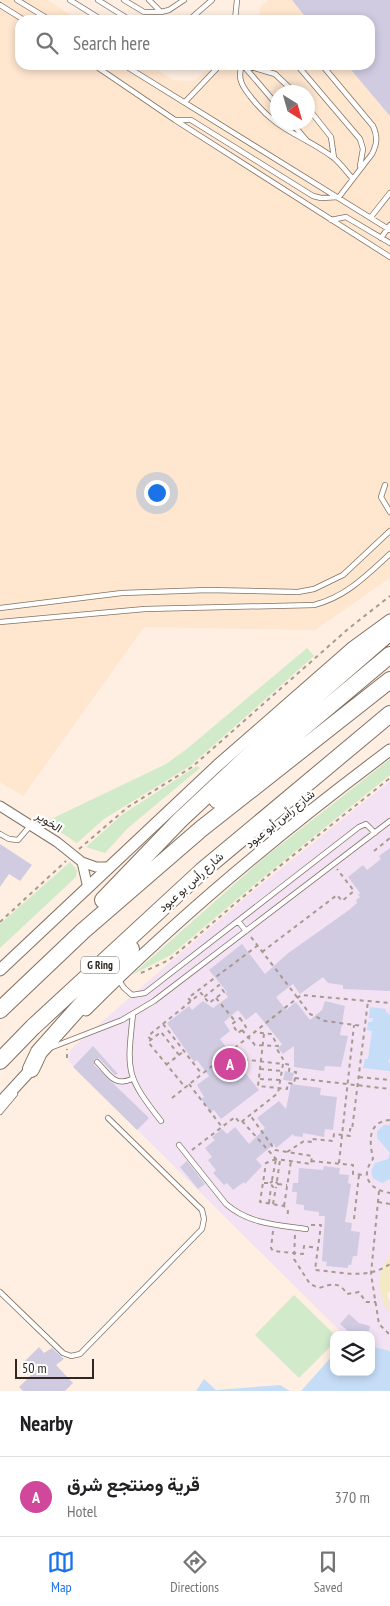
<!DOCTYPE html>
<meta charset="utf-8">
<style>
body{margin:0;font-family:"PT Sans Narrow",Vazirmatn,sans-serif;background:#f6f6f6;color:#202124}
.controls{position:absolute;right:15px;bottom:15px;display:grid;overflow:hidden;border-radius:10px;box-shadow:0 2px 8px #0003}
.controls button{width:45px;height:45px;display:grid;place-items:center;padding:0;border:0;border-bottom:1px solid #e0e0e0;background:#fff;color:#202124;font:25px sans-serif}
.compass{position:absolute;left:270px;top:85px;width:45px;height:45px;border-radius:50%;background:#fff;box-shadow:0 2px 8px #0003;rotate:143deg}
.scale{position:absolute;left:15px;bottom:12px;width:79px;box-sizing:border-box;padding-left:5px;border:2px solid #2f2822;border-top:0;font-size:14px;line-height:18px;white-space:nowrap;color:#2f2822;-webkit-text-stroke:4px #fff;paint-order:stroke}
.you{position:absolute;left:156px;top:492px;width:18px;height:18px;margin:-12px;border:4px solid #fff;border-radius:50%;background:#1a73e8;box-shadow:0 0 0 8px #1a73e833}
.badge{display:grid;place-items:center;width:32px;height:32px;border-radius:50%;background:#1a73e8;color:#fff;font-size:16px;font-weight:700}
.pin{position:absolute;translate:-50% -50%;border:2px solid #fff;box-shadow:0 1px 5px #0006}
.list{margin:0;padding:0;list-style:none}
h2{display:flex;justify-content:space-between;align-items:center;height:65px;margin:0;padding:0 20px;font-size:21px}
h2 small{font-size:16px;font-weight:400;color:#757577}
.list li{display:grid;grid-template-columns:32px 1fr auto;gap:15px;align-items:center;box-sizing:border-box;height:80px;padding:0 20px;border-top:1px solid #e0e0e0}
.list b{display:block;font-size:19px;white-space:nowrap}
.list p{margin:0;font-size:16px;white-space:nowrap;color:#757577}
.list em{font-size:16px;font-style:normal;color:#757577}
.icon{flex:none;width:28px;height:28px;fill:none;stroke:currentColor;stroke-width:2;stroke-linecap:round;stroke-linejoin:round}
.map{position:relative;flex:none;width:390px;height:1391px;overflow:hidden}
.search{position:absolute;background:#fff;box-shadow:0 2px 8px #0003;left:15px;right:15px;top:15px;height:55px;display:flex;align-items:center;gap:12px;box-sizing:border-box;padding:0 18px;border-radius:15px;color:#757577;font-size:19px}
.sheet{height:145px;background:#fff}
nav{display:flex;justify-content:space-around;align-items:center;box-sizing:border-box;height:70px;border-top:1px solid #e0e0e0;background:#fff;font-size:14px;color:#757577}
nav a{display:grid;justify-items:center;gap:2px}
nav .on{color:#1a73e8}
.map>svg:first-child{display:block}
</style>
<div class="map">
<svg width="390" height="1391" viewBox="0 0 390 1391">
<rect width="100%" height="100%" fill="#feefe2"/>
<path fill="#f3e2f4" d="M390,781v509l-3,4 3,8v49l-19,-5v-11h-27l-276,-274 3,-12 90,-79 96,-82z"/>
<path fill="#fee6cf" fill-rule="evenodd" d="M0,0h47l32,20h-59v45h130l23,15 21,1 18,-16h158v-45h-111l1,-13 8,-7h122v578l-75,52 -171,-3 -121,169 -23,-14zM278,92h30v30h-30z"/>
<path fill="#d1eaca" d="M307,648l7,8 -124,110 -86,53 -27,24 -32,-21 121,-58 22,-16z
M390,759v16l-129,104 -90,76 -39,20 132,-117z
M197,766l3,2 -72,60 -23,25 -19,-6 37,-33z
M70,862l7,8 -1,7 -76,71v-24z
M294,1295l41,40 -1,8 -35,35 -44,-43z"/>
<path fill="#f3e9c3" d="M390,1255v35l-3,4 3,17c-5,-3 -6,-7 -8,-14 -5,-17 -2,-27 8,-42z"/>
<path fill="#c6ddf8" d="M370,1007l16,2v3l4,3v43l-2,4 2,1v8l-27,-3 2,-9h3l4,-28 -5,-1 1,-8h4l1,-4h-4z
M384,1125h6v54l-8,4 -9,-5 -2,-7 4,-8 13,-4 2,-6 -13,-15v-7z
M371,1346l19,5v40h-89l33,-37v18h37z
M204,1379l12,11 64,-5 10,6h-94z"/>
<path fill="#d0cbe1" d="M292,0h98v116l-43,-51h23v-45h-62z
M0,844l32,21 -12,16 -11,-7 -9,13z
M390,848v143l-47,-2v-4l-15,-2 -5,-6 -23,17 -7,-10 -17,13 10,13 10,-8 14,18 12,-10 3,-9 20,5 -5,29 8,1 -7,31 -16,-1 -1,5 -30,-4v-21l-11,8 -5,-6 4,-4 -26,-32 -10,8 -8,-10 -14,12 6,9 -10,8 6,8 -5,4 18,21 3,-3 17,21 -38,29 -7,-9 -3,2 -10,-13 3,-2 -7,-12 12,-9 -12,-16 -3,2 -27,-39 22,-17 3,4 11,-9 10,7 15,-11 -3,-4 2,-1 -18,-22 33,-26 23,30 22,-20 62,-44 8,-7 -1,-3 4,-3 -2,-2 2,-2 -12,-16 15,-12 4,5 14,-11 -2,-3z
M93,1046l25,28 -3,1 -16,-17 -5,1v6l55,53 -12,12 -64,-63z
M285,1071l9,2 -2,8 -9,-1z
M291,1084l30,4 -1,7 17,2 -4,33 -8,-1 -1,8 -21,-4v4l-9,-1 -1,-2 -17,14 -2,-4 -18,15 6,7 -17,18 -1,-2 -11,8 -6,-7 -3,2 -11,-12 3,-3 -8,-10 4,-3 -7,-9 10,-8 -3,-3 10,-8 5,5 8,-7 14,17 16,-16 -8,-10 22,-17 7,8z
M187,1161l18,23 -7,5 -18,-22z
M324,1166l16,2 -1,6 10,1 -1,8 3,1 -6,38 7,1 -1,8 9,1 -3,24h-4l-2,9h-3v3l-22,-2 1,-4 -5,-1 3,-45h-6v-4l-15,-2v-5l-8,-1 1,-12h-5l1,-9h5l1,-15 24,2z
M349,1314l10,9 11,3 -2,9h-16l-12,-11z
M39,1347l5,6 8,-5 12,11 -8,6 17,18 -8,8h-42l-4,-4 13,-13 -10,-10z"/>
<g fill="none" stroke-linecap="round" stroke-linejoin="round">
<g stroke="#827263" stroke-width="6">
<path id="service" d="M17,0l33,20
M70,0l32,20
M98,0l32,20
M124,0l20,12h17
M149,0l12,12 8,-2 15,-10
M0,5l24,15
M189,20l23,-20
M235,20l2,-20
M94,65l81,55 215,137
M124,65l266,165
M242,65c-5,13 0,21 8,31 27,36 52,38 84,62 6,5 12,13 18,20
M243,65l35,41
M244,65l31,9 19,18
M297,65l63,74 3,10 -3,17
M185,102l35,-37
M308,108l23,29 3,21
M176,120h15l122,76 8,2 18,-1 33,-43c5,-10 6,-17 1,-28l-51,-61
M291,122l16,19
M371,217l19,-24
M331,220l15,-3 44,26
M381,238l9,-13
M385,485l-4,12 9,15
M0,608l122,-15 86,-3 90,2 16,-3 29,-14 47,-44
M0,622l145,-13 169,-4c32,-8 53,-30 76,-51
M0,834l9,5 9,1 12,-14
M238,921l8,10
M118,979l6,9 8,7 13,-2 214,-166 7,-3 9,9
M133,1014c-6,57 -8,61 28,107
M50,1048l72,-28 32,-19 236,-180
M97,1062c12,12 17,25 35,17
M0,1112l15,-18
M179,1145l47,59c23,20 51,21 80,25
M0,1292l63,61 8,3 9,-2 122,-125 2,-10 -2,-9 -94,-92"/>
</g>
<g stroke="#827263" stroke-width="11">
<path id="minor" d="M0,806l57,36 25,20 14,5h14
M82,862l6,26"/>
</g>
<g stroke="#827263" stroke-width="13">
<path id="tertiary" d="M0,970l218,-205 135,-118 37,-27
M86,1010c94,-95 197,-180 304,-260
M0,1103l36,-39"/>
</g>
<g stroke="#827263" stroke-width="18">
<path id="motorway" d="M217,800l173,-145
M103,900l77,-80 90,-84 120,-104
M0,1010l83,-79 118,-102 189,-149
M0,1061l33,-34 169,-156 188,-157
M31,1069l8,-17 92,-103"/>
</g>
<path stroke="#a69a90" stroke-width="2" stroke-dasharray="4 4" stroke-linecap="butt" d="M79,849l49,-42 64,-40 156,-138 42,-33
M374,851l16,-13
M0,922l66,-61
M251,937l59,77 15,7 38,5
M262,952l75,-57 5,6 12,-10 -17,-22
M141,973l28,-13 102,-87 119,-95
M216,998l19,23
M191,1001l-3,-3 69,-52
M240,1018l6,9 -8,6 -6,-9z
M163,1024l38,49
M242,1030l13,15 23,1 -7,-12 -17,-2
M264,1034l-6,52 29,3 1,-6 6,1 2,-12 -7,-1 1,-6 -4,-1 -11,-18
M151,1040l-3,-4 53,-43 8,10 15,-11 -5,-7 -15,12
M232,1050l8,9 43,5
M179,1055l-18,-23 -13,10 37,45
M67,1058v-9
M166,1065l18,-14
M260,1069l22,2
M359,1077l31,3
M295,1078l95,11
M260,1079l20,1
M189,1084l33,43
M172,1098l129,-103 89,8
M390,1120c-24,2 -20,23 -17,39 -14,18 -2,31 17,34
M242,1121l34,38 35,5 1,-8 -37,-6 -25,-35
M192,1150l43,-33 5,6 38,-30 5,-29
M287,1152l17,-11 8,1v-3l21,2 1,-7 16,2v-7l2,1 16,-129
M276,1159l-10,4 -6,39 24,4 4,5 -1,7
M311,1161l42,4v9l13,1
M339,1163l15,-138
M272,1180l4,-21
M277,1181l3,-21
M264,1183h6l3,4 5,-3 -4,-4 -4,3
M278,1184l9,1
M379,1191l-8,83 8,50 11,11
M378,1202l12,2
M269,1203l2,-16
M273,1204l3,-17
M284,1206l7,-45
M354,1219l5,-44
M311,1225h10l-6,45c27,2 52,10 75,-6
M273,1231l-2,17 2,3 30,3 1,-8 14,2
M295,1235l-1,24 16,25 9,4c13,-4 20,-7 28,6l12,-2 7,10h10"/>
<use href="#service" stroke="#fff" stroke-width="4.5"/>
<use href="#minor" stroke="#fff" stroke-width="9"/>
<use href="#tertiary" stroke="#fff" stroke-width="11"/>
<use href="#motorway" stroke="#fff" stroke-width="16"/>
</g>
<g text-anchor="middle" stroke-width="4.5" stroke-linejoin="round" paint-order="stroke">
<rect fill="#fff" stroke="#6d6864" stroke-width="1" x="81" y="956.5" width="38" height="17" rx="4"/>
<g font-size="11" font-weight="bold" fill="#2f2822">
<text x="100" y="969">G Ring</text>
</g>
<g font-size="12" fill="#2f2822" stroke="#fff">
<text transform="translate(280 819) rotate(-39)" y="4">شارع رأس أبو عبود</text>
<text transform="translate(49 822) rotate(33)" y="4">الخوير</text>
<text transform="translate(191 882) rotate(-42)" y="4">شارع رأس بو عبود</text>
</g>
</g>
</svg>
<div class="controls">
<button><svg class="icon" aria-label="layers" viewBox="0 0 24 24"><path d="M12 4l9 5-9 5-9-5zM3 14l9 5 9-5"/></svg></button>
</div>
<svg class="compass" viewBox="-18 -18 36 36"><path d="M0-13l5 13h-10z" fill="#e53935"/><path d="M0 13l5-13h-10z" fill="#757577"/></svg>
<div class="scale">50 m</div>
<div class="you"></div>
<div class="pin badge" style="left:230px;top:1064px;background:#d1479c">A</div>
<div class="search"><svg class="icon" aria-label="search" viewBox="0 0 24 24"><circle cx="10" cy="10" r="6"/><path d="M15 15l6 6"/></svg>Search here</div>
</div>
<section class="sheet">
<h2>Nearby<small></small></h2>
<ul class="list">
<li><span class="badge" style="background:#d1479c">A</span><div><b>قرية ومنتجع شرق</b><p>Hotel</p></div><em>370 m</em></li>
</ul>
</section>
<nav>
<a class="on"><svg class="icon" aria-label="map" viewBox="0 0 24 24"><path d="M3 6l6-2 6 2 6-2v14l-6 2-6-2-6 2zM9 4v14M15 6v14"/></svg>Map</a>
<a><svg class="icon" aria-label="directions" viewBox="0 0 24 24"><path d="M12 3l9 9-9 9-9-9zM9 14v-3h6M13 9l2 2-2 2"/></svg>Directions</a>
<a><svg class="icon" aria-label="saved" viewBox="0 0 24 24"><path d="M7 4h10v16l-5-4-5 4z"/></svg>Saved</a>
</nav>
